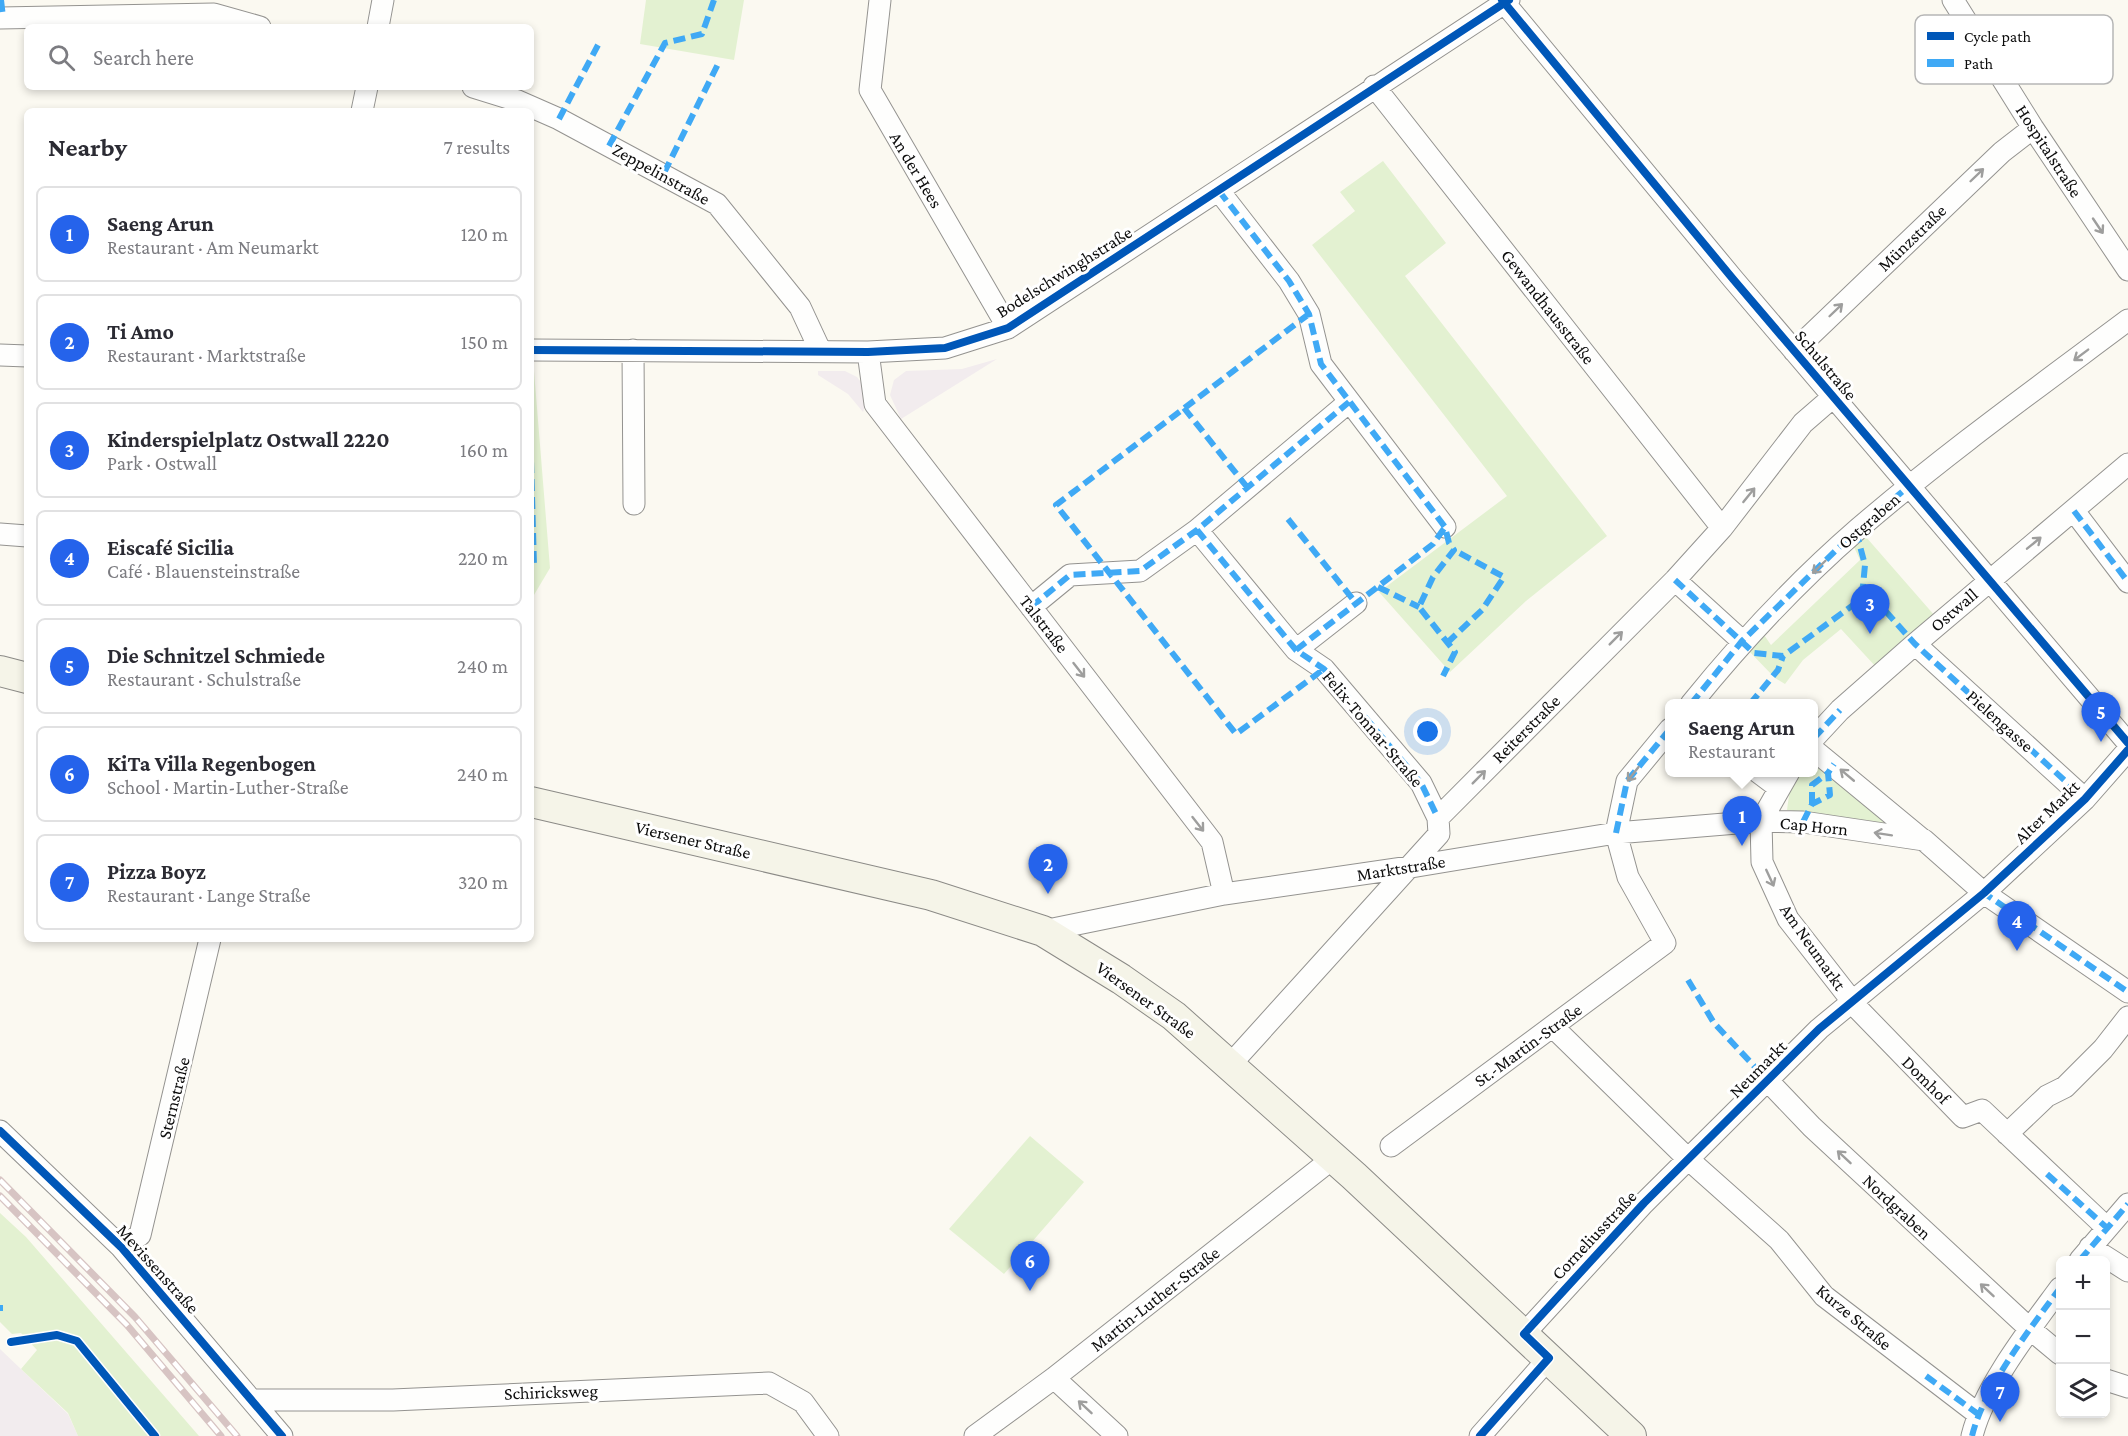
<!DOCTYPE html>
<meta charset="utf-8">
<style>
body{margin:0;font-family:"Crimson Pro",serif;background:#f2f2f3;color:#2b2b33}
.controls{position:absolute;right:18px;bottom:18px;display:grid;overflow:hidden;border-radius:9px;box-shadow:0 3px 9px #0003}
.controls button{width:54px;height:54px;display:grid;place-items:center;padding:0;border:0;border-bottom:2px solid #e1e1e2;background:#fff;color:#2b2b33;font:30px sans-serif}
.you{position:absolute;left:1428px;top:732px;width:21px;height:21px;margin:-15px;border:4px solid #fff;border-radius:50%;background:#1a73e8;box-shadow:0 0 0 9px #1a73e833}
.badge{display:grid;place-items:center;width:39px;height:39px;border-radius:50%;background:#2563eb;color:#fff;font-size:20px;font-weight:700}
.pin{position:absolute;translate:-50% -50px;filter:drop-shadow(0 2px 3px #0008)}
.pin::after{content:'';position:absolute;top:32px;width:21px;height:18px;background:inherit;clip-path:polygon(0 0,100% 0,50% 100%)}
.popup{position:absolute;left:1665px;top:699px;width:153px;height:78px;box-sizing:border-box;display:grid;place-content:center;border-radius:9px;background:#fff;filter:drop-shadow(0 2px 4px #0005);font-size:20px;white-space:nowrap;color:#7c7c81}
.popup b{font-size:22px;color:#2b2b33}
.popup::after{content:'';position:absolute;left:50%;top:100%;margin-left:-12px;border:12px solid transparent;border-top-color:#fff}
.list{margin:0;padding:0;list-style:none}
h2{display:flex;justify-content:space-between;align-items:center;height:78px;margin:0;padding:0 24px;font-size:26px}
h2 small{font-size:20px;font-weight:400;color:#7c7c81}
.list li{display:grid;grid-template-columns:39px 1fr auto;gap:18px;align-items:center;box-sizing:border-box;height:96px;margin:0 12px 12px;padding:0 12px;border:2px solid #e1e1e2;border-radius:9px}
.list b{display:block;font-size:22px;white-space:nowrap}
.list p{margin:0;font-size:20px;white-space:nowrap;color:#7c7c81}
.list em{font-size:20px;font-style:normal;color:#7c7c81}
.icon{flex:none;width:33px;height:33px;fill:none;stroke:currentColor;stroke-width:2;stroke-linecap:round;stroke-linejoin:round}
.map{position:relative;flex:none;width:2128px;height:1436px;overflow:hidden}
.search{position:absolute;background:#fff;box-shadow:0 3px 9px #0003;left:24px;top:24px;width:510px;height:66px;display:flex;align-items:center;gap:15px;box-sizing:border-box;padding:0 21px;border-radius:9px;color:#7c7c81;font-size:22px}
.panel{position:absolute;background:#fff;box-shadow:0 3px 9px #0003;left:24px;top:108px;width:510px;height:834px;border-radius:9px}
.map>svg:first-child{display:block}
</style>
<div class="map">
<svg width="2128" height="1436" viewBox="0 0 2128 1436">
<rect width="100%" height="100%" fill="#fbf9f1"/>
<path fill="#f2ecee" d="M997,359l-96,60 -11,-24 4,-15 12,-9 56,-2z
M818,371h27l12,6 7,9 2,18 -3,8 -15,-18 -30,-19z
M0,1349l68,65 10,22h-78z"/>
<path fill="#e3f1d1" d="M646,0h98l-10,60 -94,-16z
M1383,161l63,82 -41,33 202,260 -81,65 -76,71 -71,-80 128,-96 -195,-251 43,-34 -15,-19z
M531,371h3l16,197 -19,32z
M1866,537l69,79 -59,51 -35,-38 -38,31 -18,24 -10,-6 -29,-30 16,-16 9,13 89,-85 -6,-13z
M1814,759l81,67 -108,-16 4,-29 7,-8 16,-1z
M1030,1136l54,46 -80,92 -55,-45z
M0,1213l26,24 173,199h-121l-10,-23 -47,-44 16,-19 -16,-17 -9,1 -12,-12z"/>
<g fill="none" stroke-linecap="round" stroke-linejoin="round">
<g stroke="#949390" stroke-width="23">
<path id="street" d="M880,0l-10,90 138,238
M1502,0l231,279 395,464
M1953,0l80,128 95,142
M0,18l214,-4 46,13
M378,27l5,-27
M1374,86l348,442
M473,87l45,14 41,18 158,85 83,103 20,43
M362,111l5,-24
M1219,191l70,90 20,33 12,50 124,163
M531,350l337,2 77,-4 63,-20 501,-328
M633,350l1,154
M1794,351l208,-199 31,-24
M868,352l7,52 337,438 12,52
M0,355l27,1
M2074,511l54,71
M1197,530l99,120 28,19 97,114 17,35 1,16 -210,232
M0,534l27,2
M1675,580l67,61
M1031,607l39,-32 70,-4 57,-41 152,-128
M1915,644l170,155
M1296,650l60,-47
M1691,704c51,-63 106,-122 167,-175 86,-74 179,-141 270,-209
M1814,738l26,-28 75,-66 213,-180
M1814,750l109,90
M1758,772l20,15
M1789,772l-28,49 1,41 26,57 71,91 104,107 19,-7 124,117
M1438,818l237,-238 47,-52 81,-105 30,-26
M1043,931l181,-37 186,-27 206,-34 145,-12 42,1 121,18 60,53 144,99
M1553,1027l135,132 91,81 45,56 154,118
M1768,1081l44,46 218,202 30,25
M0,1131l121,116 161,189
M2007,1134l40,-38 18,-9 38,-38 25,-32
M1391,1146l274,-203 -37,-66 -12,-44 11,-52 43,-52
M121,1247l19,-12 70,-296
M2090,1247l38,24
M2080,1260l48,-56
M1524,1334l120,-131 175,-174 165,-136 101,-94 43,-49
M1054,1378l63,58
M2106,1380l22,7
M253,1400h140l376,-17 34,19 25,34
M975,1436l79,-58 278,-219
M1480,1436l69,-78
M1972,1436c12,-49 58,-107 88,-148"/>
</g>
<g stroke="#8b8a86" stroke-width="32">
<path id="secondary" d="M0,671l27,7
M531,802l400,93 112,36 78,48 53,37 180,160 277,260"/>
</g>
<use href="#street" stroke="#fefefd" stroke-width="21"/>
<use href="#secondary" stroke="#f5f4e8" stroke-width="30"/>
<g stroke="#d7c4c3" stroke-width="7">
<path id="rail" d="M0,1180l135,137 102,119
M0,1196l127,129 94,111"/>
</g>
<use href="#rail" stroke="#fff" stroke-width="4.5" stroke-dasharray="14" stroke-linecap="butt"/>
<path stroke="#3fa9f5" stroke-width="6" stroke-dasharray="12 6" stroke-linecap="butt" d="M1,0l2,17
M559,119l39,-74
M609,146l56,-103 37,-9 12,-34
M664,173l55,-111
M1219,191l70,90 20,33 12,50 124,163 4,16 5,7 -21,27 -14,30 36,45 -12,24
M1309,314l-253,191 180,229 88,-65
M1184,408l63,79
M531,461l3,105 -3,3
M2074,511l54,71
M1288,519l68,84
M1197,530l99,120 28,19 97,114 17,35
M1856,531l9,34 -2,21 52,58 170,155
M1675,580l79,73 29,3 73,-53 7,-17
M1378,587l41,20
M1031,607l39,-32 70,-4 57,-41 152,-128
M1447,643l35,-33 22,-33 -50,-27
M1296,650l137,-106 12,-17
M1691,704l51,-63 114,-110 53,-45
M1750,704l28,-34 5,-14
M1814,738l26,-28
M1812,804v-19l16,-12
M1803,822l9,-18 18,-9 -2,-22 6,-9
M1616,833l11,-52 43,-52
M1986,891l-2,2 144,99
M1688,980l26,43 54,58
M2047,1174l59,53
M2080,1260l48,-56
M0,1305v6
M1926,1376l52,38
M1972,1436c12,-49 58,-107 88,-148"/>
<g stroke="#fff" stroke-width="11">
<path id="cycleway" d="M1502,0l231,279 395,464
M531,350l337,2 77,-4 63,-20 501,-328
M0,1131l121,116 161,189
M11,1342l46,-7 20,6 78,95
M1480,1436l69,-78 -25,-24 120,-131 175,-174 165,-136 101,-94 43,-49"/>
</g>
<use href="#cycleway" stroke="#0057b8" stroke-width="8"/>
</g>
<defs><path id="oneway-shaft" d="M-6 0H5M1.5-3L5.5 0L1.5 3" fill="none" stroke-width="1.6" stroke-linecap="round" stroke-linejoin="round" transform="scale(1.5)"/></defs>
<g stroke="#9e9e9d">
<use href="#oneway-shaft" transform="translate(1977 175) rotate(-44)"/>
<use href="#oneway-shaft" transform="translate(2098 226) rotate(56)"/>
<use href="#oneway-shaft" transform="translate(1836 310) rotate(-44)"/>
<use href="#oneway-shaft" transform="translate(2081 355) rotate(143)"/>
<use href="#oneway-shaft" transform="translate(1749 495) rotate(-51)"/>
<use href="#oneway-shaft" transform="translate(2034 543) rotate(-39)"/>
<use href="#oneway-shaft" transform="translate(1819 567) rotate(136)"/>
<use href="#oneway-shaft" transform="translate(1616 638) rotate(-45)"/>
<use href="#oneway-shaft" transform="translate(1079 670) rotate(52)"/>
<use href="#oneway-shaft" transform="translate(1633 774) rotate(128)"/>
<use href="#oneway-shaft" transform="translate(1847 775) rotate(-140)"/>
<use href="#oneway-shaft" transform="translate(1479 777) rotate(-45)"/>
<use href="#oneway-shaft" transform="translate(1198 824) rotate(52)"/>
<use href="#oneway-shaft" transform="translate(1883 834) rotate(-171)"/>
<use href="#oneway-shaft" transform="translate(1770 878) rotate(65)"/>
<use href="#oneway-shaft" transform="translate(1844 1157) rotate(-137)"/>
<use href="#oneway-shaft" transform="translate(1987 1290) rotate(-137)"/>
<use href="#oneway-shaft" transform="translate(1085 1407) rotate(-137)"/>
</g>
<g text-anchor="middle" stroke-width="6" stroke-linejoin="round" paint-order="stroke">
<g font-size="18" fill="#0d0d0d" stroke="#fff">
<text transform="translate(2049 151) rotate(57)" y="6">Hospitalstraße</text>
<text transform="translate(916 170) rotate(59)" y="6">An der Hees</text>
<text transform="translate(661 174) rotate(29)" y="6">Zeppelinstraße</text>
<text transform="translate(1912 238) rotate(-44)" y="6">Münzstraße</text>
<text transform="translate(1064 272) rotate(-32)" y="6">Bodelschwinghstraße</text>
<text transform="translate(1548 307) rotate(52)" y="6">Gewandhausstraße</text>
<text transform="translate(1826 365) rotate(50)" y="6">Schulstraße</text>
<text transform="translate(1869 521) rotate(-41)" y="6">Ostgraben</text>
<text transform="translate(1954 610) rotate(-41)" y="6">Ostwall</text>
<text transform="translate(1044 624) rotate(52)" y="6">Talstraße</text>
<text transform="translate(2000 721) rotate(42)" y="6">Pielengasse</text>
<text transform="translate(1373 729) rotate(50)" y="6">Felix-Tonnar-Straße</text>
<text transform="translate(1526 729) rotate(-45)" y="6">Reiterstraße</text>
<text transform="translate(2047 812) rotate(-44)" y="6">Alter Markt</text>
<text transform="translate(1814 826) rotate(6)" y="6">Cap Horn</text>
<text transform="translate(693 840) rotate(13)" y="6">Viersener Straße</text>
<text transform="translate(1401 868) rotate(-9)" y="6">Marktstraße</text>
<text transform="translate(1813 947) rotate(55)" y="6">Am Neumarkt</text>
<text transform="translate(1146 1000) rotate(36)" y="6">Viersener Straße</text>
<text transform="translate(1528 1045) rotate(-36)" y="6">St.-Martin-Straße</text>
<text transform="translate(1758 1069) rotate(-45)" y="6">Neumarkt</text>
<text transform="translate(1926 1080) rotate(45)" y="6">Domhof</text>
<text transform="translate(174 1098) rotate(-76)" y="6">Sternstraße</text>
<text transform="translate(1897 1207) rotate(43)" y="6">Nordgraben</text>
<text transform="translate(1594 1235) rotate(-47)" y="6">Corneliusstraße</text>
<text transform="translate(158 1269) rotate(48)" y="6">Mevissenstraße</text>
<text transform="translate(1155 1299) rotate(-38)" y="6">Martin-Luther-Straße</text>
<text transform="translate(1854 1317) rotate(40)" y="6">Kurze Straße</text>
<text transform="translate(551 1392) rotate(-2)" y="6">Schiricksweg</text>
</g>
</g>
<rect x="1915" y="15" width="198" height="69" rx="9" fill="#fff" stroke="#b6b6b6" stroke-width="1.5"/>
<rect x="1927" y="32" width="27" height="8" fill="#0057b8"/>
<rect x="1927" y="59" width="27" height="8" fill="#3fa9f5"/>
<g font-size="16" fill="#0d0d0d">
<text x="1964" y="42">Cycle path</text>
<text x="1964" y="69">Path</text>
</g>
</svg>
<div class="controls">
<button>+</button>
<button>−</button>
<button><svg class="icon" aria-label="layers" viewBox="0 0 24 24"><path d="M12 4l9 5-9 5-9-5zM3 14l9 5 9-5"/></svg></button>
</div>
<div class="you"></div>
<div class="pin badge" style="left:1742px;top:846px">1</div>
<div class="popup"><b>Saeng Arun</b>Restaurant</div>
<div class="pin badge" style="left:1048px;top:894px">2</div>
<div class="pin badge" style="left:1870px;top:634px">3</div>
<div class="pin badge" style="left:2017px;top:951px">4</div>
<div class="pin badge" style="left:2101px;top:742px">5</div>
<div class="pin badge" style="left:1030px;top:1291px">6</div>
<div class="pin badge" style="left:2000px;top:1422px">7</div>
<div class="search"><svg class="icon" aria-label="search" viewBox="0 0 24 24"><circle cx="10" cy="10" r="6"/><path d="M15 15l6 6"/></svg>Search here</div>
<section class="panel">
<h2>Nearby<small>7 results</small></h2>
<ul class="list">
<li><span class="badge">1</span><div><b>Saeng Arun</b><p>Restaurant · Am Neumarkt</p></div><em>120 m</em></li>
<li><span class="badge">2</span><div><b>Ti Amo</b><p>Restaurant · Marktstraße</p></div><em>150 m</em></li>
<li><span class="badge">3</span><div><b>Kinderspielplatz Ostwall 2220</b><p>Park · Ostwall</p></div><em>160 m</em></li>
<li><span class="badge">4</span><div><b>Eiscafé Sicilia</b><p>Café · Blauensteinstraße</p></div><em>220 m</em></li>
<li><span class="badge">5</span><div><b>Die Schnitzel Schmiede</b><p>Restaurant · Schulstraße</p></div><em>240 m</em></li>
<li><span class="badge">6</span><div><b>KiTa Villa Regenbogen</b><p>School · Martin-Luther-Straße</p></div><em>240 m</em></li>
<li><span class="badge">7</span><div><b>Pizza Boyz</b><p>Restaurant · Lange Straße</p></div><em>320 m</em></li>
</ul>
</section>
</div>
